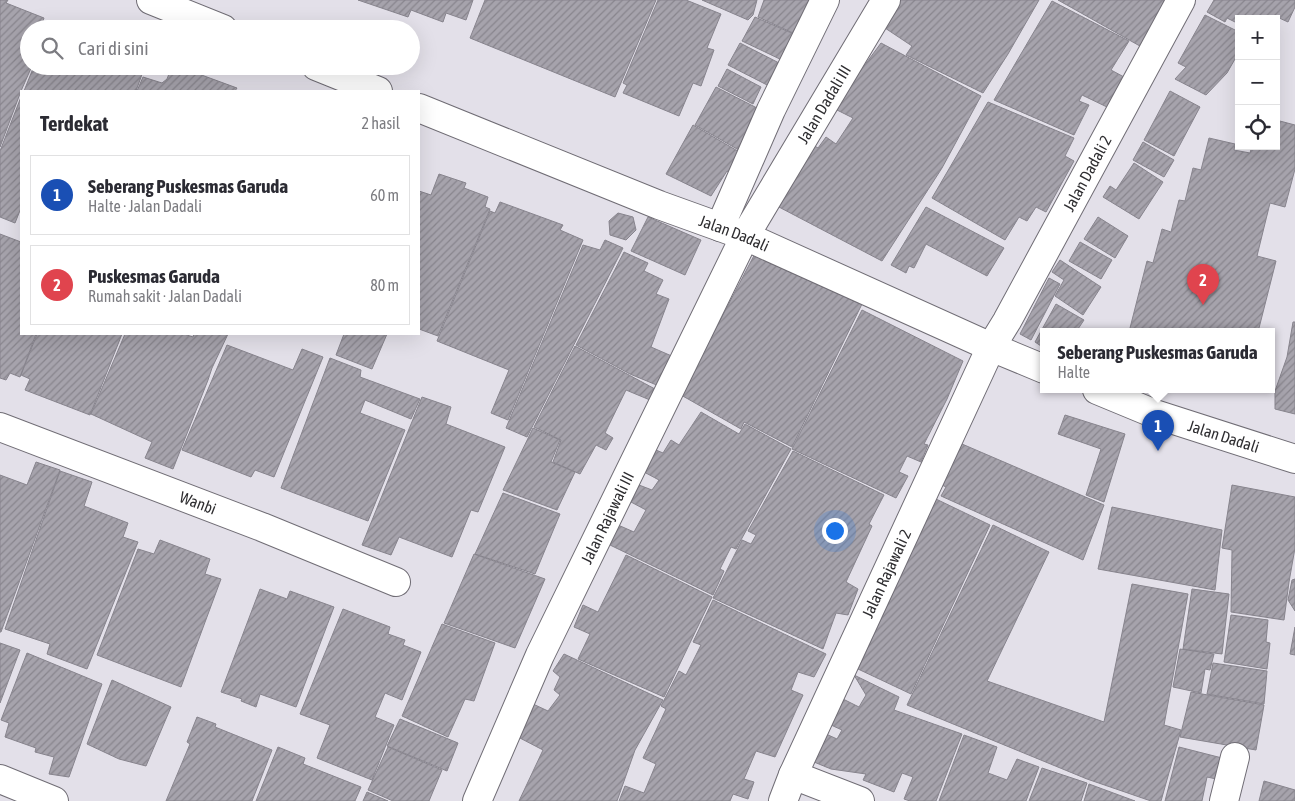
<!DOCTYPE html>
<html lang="id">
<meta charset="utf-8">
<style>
body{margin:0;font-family:"Asap Condensed",sans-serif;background:#f7f7f7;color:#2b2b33}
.controls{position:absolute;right:15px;top:15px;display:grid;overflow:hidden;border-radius:0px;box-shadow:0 5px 20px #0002}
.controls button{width:45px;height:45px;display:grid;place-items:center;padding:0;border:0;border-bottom:1px solid #e1e1e2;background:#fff;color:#2b2b33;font:25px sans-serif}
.you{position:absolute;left:834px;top:530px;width:18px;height:18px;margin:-12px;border:4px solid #fff;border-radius:50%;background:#1a73e8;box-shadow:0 0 0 8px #1a73e833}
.badge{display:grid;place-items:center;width:32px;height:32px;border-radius:50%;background:#8e5dd6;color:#fff;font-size:16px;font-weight:700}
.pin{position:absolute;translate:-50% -41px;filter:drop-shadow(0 1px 2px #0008)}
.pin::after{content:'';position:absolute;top:26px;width:18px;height:15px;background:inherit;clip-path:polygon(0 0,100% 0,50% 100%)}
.popup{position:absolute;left:1040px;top:328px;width:235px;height:65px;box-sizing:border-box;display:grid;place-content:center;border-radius:0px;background:#fff;filter:drop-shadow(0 1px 4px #0005);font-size:16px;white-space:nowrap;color:#7c7c81}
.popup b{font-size:19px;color:#2b2b33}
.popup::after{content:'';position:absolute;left:50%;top:100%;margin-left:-10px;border:10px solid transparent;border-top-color:#fff}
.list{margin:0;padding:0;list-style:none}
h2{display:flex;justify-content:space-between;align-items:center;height:65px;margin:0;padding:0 20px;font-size:21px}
h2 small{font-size:16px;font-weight:400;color:#7c7c81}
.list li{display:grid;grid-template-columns:32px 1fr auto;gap:15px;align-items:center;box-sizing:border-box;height:80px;margin:0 10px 10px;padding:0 10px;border:1px solid #e1e1e2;border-radius:0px}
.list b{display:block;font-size:19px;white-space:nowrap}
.list p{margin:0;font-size:16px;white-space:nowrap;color:#7c7c81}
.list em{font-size:16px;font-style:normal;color:#7c7c81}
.icon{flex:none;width:28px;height:28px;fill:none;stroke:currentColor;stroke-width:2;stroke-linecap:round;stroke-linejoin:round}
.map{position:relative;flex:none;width:1295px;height:801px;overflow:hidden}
.search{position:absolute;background:#fff;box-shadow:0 5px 20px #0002;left:20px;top:20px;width:400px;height:55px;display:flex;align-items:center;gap:12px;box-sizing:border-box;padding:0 18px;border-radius:28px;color:#7c7c81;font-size:19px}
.panel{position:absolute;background:#fff;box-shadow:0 5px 20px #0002;left:20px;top:90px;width:400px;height:245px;border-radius:0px}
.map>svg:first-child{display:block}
</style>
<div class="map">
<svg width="1295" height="801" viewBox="0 0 1295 801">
<defs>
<pattern id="building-hatch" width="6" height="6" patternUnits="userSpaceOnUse" patternTransform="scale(1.25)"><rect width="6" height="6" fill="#a6a3ac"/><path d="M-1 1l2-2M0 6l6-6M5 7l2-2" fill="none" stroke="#88858d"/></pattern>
</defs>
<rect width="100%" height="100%" fill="#e3e0e9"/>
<path fill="url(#building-hatch)" stroke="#87848d" d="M0,0h8l-2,3 38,15 -4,11h-11v37h3l-11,25 -21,56z
M358,0h115l-7,20 -20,-7 -3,9 -32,-12 -3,7z
M485,0h171l-41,97 -145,-59z
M658,0h28l35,14 -14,34 7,2 -13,36 -8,-3 -14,33 -56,-23 4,-8 -4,-2z
M702,0h55l-4,15 -5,5z
M764,0h50l-10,25 -9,3 -2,5 -35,-16z
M892,0h147l-31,54 -25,39 -77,-38 6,-9 -27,-18 10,-15 -8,-6z
M1058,0h110l-21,50z
M1214,0h81v7l-7,15 -11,-5 -1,2h-37v5l-12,-6 -2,4 -18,-10z
M1052,1l77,40 -18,29 13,7 -17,30 -25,-12 -3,6 10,4 -15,30 -80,-35z
M1205,15l34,17v20l-12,21 -21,22 -31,-16 11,-12 -8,-4z
M755,17l41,18 -12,26 -42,-20z
M740,43l43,22 -12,22 -43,-22z
M881,43l100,53 -39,72 -60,93 -105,-55 36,-61 5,3 8,-11 10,7 17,-26 -20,-10z
M34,66h111l-9,25h-112z
M172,66h5l60,22 -2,3h-98l6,-14 19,6 5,-4z
M727,69l34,18 -8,17 -35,-18z
M716,87l43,22 -15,44 -49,-28z
M1170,91l30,16 -26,49 -30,-16z
M21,97v111l-6,15 -15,-6v-66z
M988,102l86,36 -9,18 9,5 -28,51 -10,-5 -9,14 -8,-4 -14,23 -73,-42z
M1276,120l19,5v44l-10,38 -15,-4 -13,53 19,5 -18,71h-129l18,-71 6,2 9,-34 9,3 8,-32 6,1 8,-33 8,2 8,-32 26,6 -1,6 16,3 2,-7h24z
M693,125l55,32 -12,19 -9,-5 -16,25 -45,-22z
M1143,142l31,18 -10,17 -31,-17z
M1134,163l29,19 -24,37 -36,-22 7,-11 6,4z
M439,174l27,9 -2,5 24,9 -3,10 5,2 -52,127 -19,-7v-138l12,4z
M500,202l63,23 -3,5 23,10 -75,180 -17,-7 18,-43 -72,-29 53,-130 5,2z
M926,207l78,41 -17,28 -61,-32 -12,24 -5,-2 -3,7 -15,-8z
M618,213l15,4 3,13 -10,10 -16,-5 -1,-14z
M648,217l53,23 -16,35 -54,-24z
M1098,217l30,19 -13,22 -31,-19z
M0,234l21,8v92h15l-16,43 -10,-4 -4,7 -6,-2z
M605,240l18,8 -96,189 -21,-9 77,-183 17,5z
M1080,242l32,18 -11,19 -32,-18z
M759,246l103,58 -70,143 -48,-25 -3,7 -60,-34z
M624,252l24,11 -4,8 19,9 -7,14 13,5 -18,48 23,10 -15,29 -29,-12 -54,-29z
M1060,260l41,27 -18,28 -28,-19 9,-16 -12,-8z
M1049,278l11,6 -29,56 -11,-6z
M1056,304l28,16 -8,12h-32v16l-9,-6z
M862,310l101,51 -16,38 -23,45 4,1 -7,17 -14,-6 -8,16 9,4 -12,22 -104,-49z
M1293,322h2v92l-20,-5v-18l12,-34z
M37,334h85l-32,81 -65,-25 5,-11 -9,-4z
M125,334h59l9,3 1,-3h34l-16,34 -4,12 -35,89 -28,-11 7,-16 -61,-28z
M344,334h43l-15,35 -36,-14z
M227,345l66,25 9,-21 21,8 -49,120 -19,-7 -4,7 -69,-27z
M575,346l80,43 -5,11 -24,-10 -21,43 8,5 -7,12 -10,-5 -16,29 -27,-12 8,-22 -27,-13z
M330,358l31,12 -1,7 60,22 -9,20 -46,-19 -5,13 45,17 -37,91 -87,-33z
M422,397l29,10 -5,17 59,23 -27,65 -7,-2 -19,47 -53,-20 -8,18 -29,-10z
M701,412l38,22 6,-10 46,25 -55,100 -5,-2 -11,22 4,2 -11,24 -103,-50 8,-20 16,7 12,-22 -15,-8 8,-17 13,5 7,-10 -15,-8 12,-22 7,3 8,-13 8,5z
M1065,415l60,19 -21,68 -18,-7 15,-46 -43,-15z
M533,428l27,12 -9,22 24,10 -18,38 -54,-20z
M962,444l142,61 -21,55 -142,-64 5,-9 -4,-2z
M793,451l91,44 -15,29 3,2 -26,56 12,7 -10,26 -12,-2 -13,36 -110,-51 29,-58 9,4 5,-9 -8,-4z
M36,462l24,8 -59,162h-1v-157l27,10z
M60,471l32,11 -8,24 44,17 -5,14 15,5 -51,127 -40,-15 3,-10 -45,-15z
M1232,485l63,12v51l-6,34 -5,38 -53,-8 1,-62 -10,-2z
M503,493l57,21 -25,60 -60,-20z
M936,499l54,26 -79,169 -53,-25z
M1112,507l110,23 -7,60 -117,-21z
M993,525l56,27 -62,129 117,41 28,-138 56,10 -24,131 17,5 -20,71h-10l-64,-22 -180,-74z
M160,540l50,19 -5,15 16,5 -40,108 -84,-32 41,-106 16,5z
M474,554l71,25 -30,69 -71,-25z
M626,555l86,42 -48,100 -86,-38 12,-25 -16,-7 9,-22 15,7z
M1295,579v32l-7,-11 4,-20z
M260,589l27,10 3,-8 44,16 -38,100 -36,-13 -4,13 -15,-6 1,-2 -21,-7z
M1192,589l37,5 -7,60 -39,-5z
M713,600l113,54 -12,23 -16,-5 -7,18 12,5 -28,62 -19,-6 -12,28 10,3 -6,17 -15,-5 -3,7h-111l6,-15 19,7 12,-29 -13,-6 23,-49 -5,-3 18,-35 7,4 15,-30 -8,-3z
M343,609l47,18 -2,7 17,6 -2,5 18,7 -19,48 -17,-7 -10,24 19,8 -22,55 -55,-22 13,-33 -30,-11z
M1231,615l37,5 -2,22 4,1 -3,26 -43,-7z
M442,624l53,19 -21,58 -9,-2 -17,38 -46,-21z
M1295,627v28l-5,-1z
M0,643l20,7 -20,53z
M1180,649l34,5 -4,16 -5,-1 -4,24 -28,-6z
M27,653l75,31 -33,93 -20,-3 5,-17 -19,-5 1,-4 -31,-11 4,-14 -8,-3z
M564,654l99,46 -28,50 -18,51h-98l24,-51 -25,-13 15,-33 15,7 12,-16 -6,-5 6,-13 -7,-6z
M1213,663l54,8 -3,33 -57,-10z
M854,675l45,22 -5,13 68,24 -26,67h-26l-6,-2 9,-22 -11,-4 -8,19 -31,-12 3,-6 -35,-5 -17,-7 12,-28 11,5 5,-9 -11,-5 12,-26 16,8 7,-12z
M112,680l59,27 -25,59 -27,-7 -32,-15z
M1191,692l73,13 -8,45 -76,-13z
M197,717l19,7 -1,3 57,23 -20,51h-86l24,-57 -3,-2z
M400,719l58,24 -11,28 -60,-25z
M964,735l33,12 -9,26 19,7 10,-21 22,8 -13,34h-87z
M278,747l27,11 -2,6 58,23 -6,14h-99z
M388,747l54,23 -13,31h-36l-25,-11z
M1179,747l47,12 -5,21 -14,-3 -5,24h-37z
M1042,768l45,15 -6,18h-52z
M1264,781l31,9v11h-36z
M1089,784l46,17h-51z
M367,792l21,9h-25z"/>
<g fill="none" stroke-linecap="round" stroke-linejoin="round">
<g stroke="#706d75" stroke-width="30">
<g id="minor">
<path d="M720,227l51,-117 54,-110"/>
<path id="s1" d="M0,427l262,100 134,55"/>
<path d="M793,775l67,26"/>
<path d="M0,779l54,22"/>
<path id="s2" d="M477,801l63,-146 205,-419 141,-236"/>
<path id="s3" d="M783,801l10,-26 198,-428 16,-26 174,-321"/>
<path d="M1224,801l11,-44"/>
</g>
</g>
<g stroke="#706d75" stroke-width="30">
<g id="tertiary">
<path d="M151,0l72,29"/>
<path d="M316,66l62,25"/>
<path id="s4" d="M419,108l240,97 86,31 246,111 53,22"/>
<path id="s5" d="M1097,390l58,24 140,45"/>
</g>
</g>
<use href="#minor" stroke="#fff" stroke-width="28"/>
<use href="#tertiary" stroke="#fff" stroke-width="28"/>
</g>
<g text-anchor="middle" stroke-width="4" stroke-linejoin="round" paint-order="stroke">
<g font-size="16" fill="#2f2e31" stroke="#fff">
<text dy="6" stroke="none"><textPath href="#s2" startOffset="779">Jalan Dadali III</textPath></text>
<text dy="6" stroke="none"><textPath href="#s3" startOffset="698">Jalan Dadali 2</textPath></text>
<text dy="6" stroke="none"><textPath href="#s4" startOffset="339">Jalan Dadali</textPath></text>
<text dy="6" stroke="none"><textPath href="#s5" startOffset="135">Jalan Dadali</textPath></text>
<text dy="6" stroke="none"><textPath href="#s1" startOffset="212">Wanbi</textPath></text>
<text dy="6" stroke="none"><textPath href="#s2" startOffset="312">Jalan Rajawali III</textPath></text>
<text dy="6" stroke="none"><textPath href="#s3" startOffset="250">Jalan Rajawali 2</textPath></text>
</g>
</g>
</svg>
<div class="controls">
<button>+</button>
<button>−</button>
<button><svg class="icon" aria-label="locate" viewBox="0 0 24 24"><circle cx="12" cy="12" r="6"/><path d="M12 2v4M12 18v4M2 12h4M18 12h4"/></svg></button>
</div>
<div class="you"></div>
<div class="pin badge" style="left:1158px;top:451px;background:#1a4fb4">1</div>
<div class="popup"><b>Seberang Puskesmas Garuda</b>Halte</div>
<div class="pin badge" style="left:1203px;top:305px;background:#e0444e">2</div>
<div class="search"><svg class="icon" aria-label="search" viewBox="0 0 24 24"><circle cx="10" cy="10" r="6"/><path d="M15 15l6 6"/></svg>Cari di sini</div>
<section class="panel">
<h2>Terdekat<small>2 hasil</small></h2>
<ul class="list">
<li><span class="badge" style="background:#1a4fb4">1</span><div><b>Seberang Puskesmas Garuda</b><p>Halte · Jalan Dadali</p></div><em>60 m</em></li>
<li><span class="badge" style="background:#e0444e">2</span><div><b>Puskesmas Garuda</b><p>Rumah sakit · Jalan Dadali</p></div><em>80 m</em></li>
</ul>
</section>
</div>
